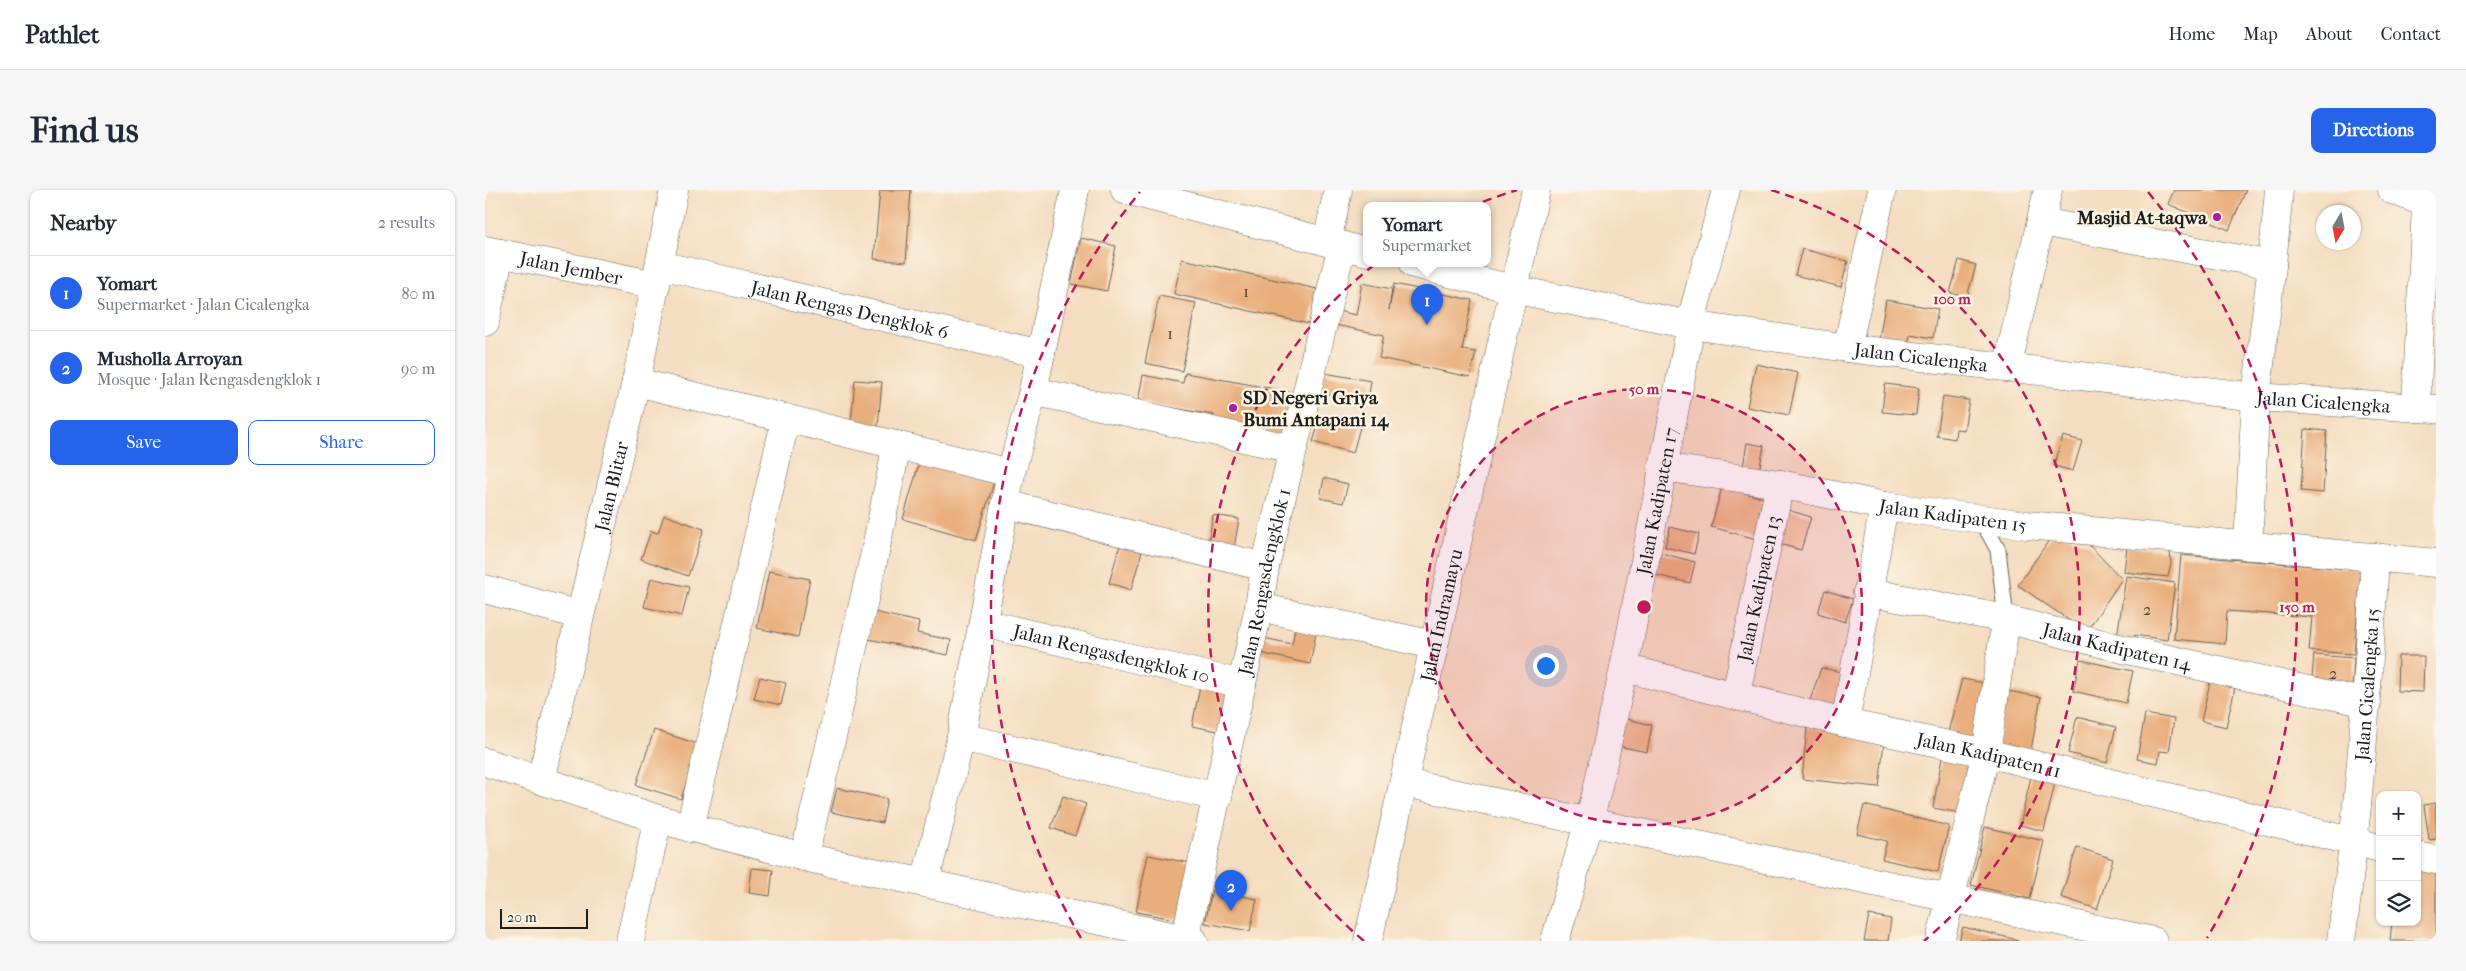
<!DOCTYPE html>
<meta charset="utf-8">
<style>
body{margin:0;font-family:"IM FELL French Canon",serif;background:#f6f6f7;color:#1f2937}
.controls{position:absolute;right:15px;bottom:15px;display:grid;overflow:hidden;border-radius:10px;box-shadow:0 1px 4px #0004}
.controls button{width:45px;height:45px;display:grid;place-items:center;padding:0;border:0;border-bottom:1px solid #e0e1e3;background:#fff;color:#1f2937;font:25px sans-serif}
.compass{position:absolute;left:1831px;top:15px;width:45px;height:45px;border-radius:50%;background:#fff;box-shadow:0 1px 4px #0004;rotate:190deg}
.scale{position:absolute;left:15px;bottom:12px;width:88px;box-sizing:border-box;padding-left:5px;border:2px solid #1c1c1c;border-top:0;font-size:14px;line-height:18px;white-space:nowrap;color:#1c1c1c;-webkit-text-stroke:4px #fcf5e5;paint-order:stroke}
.you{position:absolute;left:1060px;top:475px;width:18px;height:18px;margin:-12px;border:4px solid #fff;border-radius:50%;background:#1a73e8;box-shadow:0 0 0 8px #1a73e833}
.badge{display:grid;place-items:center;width:32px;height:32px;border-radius:50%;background:#2563eb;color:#fff;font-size:16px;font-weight:700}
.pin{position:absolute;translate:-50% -41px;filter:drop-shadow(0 1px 2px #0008)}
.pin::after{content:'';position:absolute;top:26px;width:18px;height:15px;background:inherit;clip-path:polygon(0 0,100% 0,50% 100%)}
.popup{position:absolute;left:878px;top:12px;width:128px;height:65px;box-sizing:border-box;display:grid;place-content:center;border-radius:10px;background:#fff;filter:drop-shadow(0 1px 4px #0005);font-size:16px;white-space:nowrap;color:#747a83}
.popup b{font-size:19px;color:#1f2937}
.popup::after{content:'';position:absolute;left:50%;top:100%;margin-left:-10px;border:10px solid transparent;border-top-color:#fff}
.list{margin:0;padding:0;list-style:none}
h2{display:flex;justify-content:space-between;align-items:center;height:65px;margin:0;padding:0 20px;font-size:21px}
h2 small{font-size:16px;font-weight:400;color:#747a83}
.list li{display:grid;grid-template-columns:32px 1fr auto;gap:15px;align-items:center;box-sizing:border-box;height:75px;padding:0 20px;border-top:1px solid #e0e1e3}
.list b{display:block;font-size:19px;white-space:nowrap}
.list p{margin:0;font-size:16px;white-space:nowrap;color:#747a83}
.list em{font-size:16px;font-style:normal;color:#747a83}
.actions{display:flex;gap:10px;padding:15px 20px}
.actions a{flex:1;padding:11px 0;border:1px solid #2563eb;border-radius:10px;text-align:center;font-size:18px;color:#2563eb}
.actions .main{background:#2563eb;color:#fff}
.icon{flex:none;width:28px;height:28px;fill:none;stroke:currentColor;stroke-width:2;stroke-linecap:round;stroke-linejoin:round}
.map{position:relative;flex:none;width:1951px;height:751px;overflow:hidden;border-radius:10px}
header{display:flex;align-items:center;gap:30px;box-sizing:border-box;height:70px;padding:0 25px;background:#fff;border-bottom:1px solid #e0e1e3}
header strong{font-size:24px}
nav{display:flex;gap:28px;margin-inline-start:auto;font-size:18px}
.intro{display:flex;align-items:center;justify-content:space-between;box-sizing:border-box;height:120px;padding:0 30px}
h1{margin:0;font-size:35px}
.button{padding:12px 22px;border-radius:10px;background:#2563eb;color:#fff;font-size:18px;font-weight:700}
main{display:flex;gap:30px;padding:0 30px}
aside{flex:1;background:#fff;border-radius:10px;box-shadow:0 1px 4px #0004}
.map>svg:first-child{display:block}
</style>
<header>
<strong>Pathlet</strong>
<nav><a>Home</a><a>Map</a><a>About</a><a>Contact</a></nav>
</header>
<div class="intro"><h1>Find us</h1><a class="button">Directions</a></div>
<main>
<aside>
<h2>Nearby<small>2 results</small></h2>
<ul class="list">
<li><span class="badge">1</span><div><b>Yomart</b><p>Supermarket · Jalan Cicalengka</p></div><em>80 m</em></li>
<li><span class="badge">2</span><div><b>Musholla Arroyan</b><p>Mosque · Jalan Rengasdengklok 1</p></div><em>90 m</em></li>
</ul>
<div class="actions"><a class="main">Save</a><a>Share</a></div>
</aside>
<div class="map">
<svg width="1951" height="751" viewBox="0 0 1951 751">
<rect width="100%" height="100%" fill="#fcf5e5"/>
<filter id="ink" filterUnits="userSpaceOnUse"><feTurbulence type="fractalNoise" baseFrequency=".02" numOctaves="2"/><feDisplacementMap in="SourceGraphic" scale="10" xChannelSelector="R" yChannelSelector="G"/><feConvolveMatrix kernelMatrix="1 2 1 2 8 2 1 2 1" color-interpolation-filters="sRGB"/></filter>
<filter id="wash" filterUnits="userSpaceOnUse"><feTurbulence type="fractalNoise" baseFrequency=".0096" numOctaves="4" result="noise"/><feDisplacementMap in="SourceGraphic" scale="20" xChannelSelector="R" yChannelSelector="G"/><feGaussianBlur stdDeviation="1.12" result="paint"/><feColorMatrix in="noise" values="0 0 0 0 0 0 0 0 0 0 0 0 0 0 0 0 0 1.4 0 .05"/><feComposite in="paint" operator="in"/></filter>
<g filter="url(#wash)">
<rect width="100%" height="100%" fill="#f4ddc0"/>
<g id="blocks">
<path fill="#e9ae7c" d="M395,0h31l-5,72 -32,-3z
M1689,0h72l-17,40 -61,-26z
M596,48l35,8 -9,45 -36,-7z
M1317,59l46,12 -7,26 -46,-12z
M697,69l135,30 -8,35 -135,-30z
M1474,70l17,5 -9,32 -17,-4z
M877,93l30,6 -3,21 5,-26 78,16 -10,50 14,2 -6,25 -91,-19 5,-23 -49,-10 3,-14 18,4z
M674,106l37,7 -14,68 -37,-8z
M1401,110l52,9 -5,29 -23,-4 -3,16 -29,-5z
M1271,174l42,9 -9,42 -42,-8z
M700,183l107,19 -8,47 -72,-12 2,-12 -76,-13 5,-27 40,8z
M839,183l47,8 -3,20 -47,-8z
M370,190l27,2 -4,44 -27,-3z
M1400,194l34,4 -3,27 -34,-3z
M1458,206l26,4 -5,30 -8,-1 -1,10 -18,-3z
M836,226l39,11 -7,26 -40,-11z
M1820,239l22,2 -4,62 -22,-2z
M1578,246l19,5 -9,30 -19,-5z
M1262,253l17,3 -6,30 -16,-3z
M435,270l74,22 -18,58 -73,-21z
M839,288l24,6 -5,19 -23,-5z
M1237,297l41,11 -4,17 4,1 -6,23 -46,-12z
M1300,319l26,8 -10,33 -26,-7z
M179,325l40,14 -16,47 -47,-17 10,-28 7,2z
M728,325l26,4 -6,35 -26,-4z
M1185,337l29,7 -5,20 -29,-7z
M1569,343l34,11 34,35 -36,53 -68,-47z
M635,355l22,6 -11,39 -22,-7z
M1642,357l43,4 1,13 -3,13 -44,-5z
M1176,363l34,9 -5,21 -34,-8z
M1696,365l180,15 -7,84 -45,-3 3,-34 -85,-6 -2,33 -51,-5z
M284,381l41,8 -12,58 -41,-9z
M1641,386l49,7 -8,57 -32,-5 -1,11 -18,-2z
M166,388l38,9 -7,29 -38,-9z
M1340,400l28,9 -8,23 -27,-9z
M389,422l45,10 -2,11 34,7 -3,15 -80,-16z
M812,428l21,5 -8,41 -54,-12 3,-15 33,7z
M1829,465l40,3 -2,34 -41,-3z
M1913,466h26l-1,36 -26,-1z
M1595,470l53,11 -7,32 -53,-12z
M1336,478l26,5 -9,44 -31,-7z
M275,487l26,6 -5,22 -27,-6z
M1477,489l29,5 -11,58 -33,-6z
M1725,492l25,6 -9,39 -25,-6z
M715,496l36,7 -8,40 -36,-7z
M1522,501l34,6 -11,58 -33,-6z
M1660,524l29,5 -5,33 -9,-1 -2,12 -21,-4z
M1134,527l33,8 -5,27 -34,-7z
M1592,527l39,10 -9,36 -39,-10z
M1322,538l78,5 -6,54 -77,-8z
M169,540l44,14 -17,55 -45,-14z
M1457,568l27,4 -9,51 -27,-5z
M1547,582l24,6 -12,53 -24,-6z
M352,598l50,11 -5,24 -51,-11z
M578,606l23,8 -11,32 -24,-8z
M1951,613v36l-7,1 -5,-35z
M1379,615l85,21 -11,46 -56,-13 5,-18 -30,-7z
M1500,637l59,14 -14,58 -59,-14z
M1592,657l36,12 -16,50 -36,-12z
M663,665l48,9 -11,57 -49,-9z
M267,678l21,2 -3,26 -21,-3z
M1932,678l19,3v70h-46l2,-19h25z
M727,700l45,9 -7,32 -45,-8z
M1384,725l22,4 -3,22h-24z
M1478,737l55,13 -1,1h-58z"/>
</g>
</g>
<g filter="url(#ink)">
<use href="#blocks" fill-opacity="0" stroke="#686055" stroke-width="1"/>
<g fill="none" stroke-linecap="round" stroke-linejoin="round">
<g stroke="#686055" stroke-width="17">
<path id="lane" d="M1496,329l17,31 8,69"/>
</g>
<g stroke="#686055" stroke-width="29">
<g id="street">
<path d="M640,0l242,62"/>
<path d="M1907,0l44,17"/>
<path d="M1556,32l231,43"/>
<path d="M842,52l11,-52"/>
<path id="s1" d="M0,60l171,35"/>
<path id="s2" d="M929,74l98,25 179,36 156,23 409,49 180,12"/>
<path id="s3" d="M175,75l381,89"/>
<path d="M0,132l15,-69"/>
<path d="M1362,158l35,-158"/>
<path d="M1522,178l41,-178"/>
<path d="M151,192l375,91"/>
<path d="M548,201l260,58"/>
<path d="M1931,218l10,-203"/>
<path id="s4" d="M1177,277l118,17 104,22 143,19 409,38"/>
<path d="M520,314l260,63"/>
<path d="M1763,356l8,-149 16,-132 7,-75"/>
<path d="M0,399l94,26"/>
<path id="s5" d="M1382,402l139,27 117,30 244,54"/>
<path d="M774,417l175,38"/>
<path id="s6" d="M498,433l259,61"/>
<path id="s7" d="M1139,478l221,55 141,30 394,95"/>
<path id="s8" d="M1251,504l44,-210"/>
<path d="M1360,533l39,-217"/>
<path d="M476,547l257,60"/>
<path d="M0,572l173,57 146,38 390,84"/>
<path id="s9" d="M56,590l95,-398 38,-192"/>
<path d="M920,593l748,158"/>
<path d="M205,638l96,-410"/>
<path d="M1932,666l19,4"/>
<path d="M319,667l70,-300 23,-112"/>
<path d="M440,692l36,-145 50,-264 22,-82 42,-201"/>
<path id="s10" d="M700,749l74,-332 6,-40 77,-322"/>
<path d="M145,751l28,-122"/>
<path id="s11" d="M883,751l168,-751"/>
<path id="s12" d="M1070,751l41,-146 28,-127 70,-358 32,-120"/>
<path d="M1455,751l46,-188 20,-134"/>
<path id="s13" d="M1856,751c18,-128 27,-255 34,-384"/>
</g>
</g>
<use href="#lane" stroke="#fff" stroke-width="15"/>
<use href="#street" stroke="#fff" stroke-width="28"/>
</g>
</g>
<circle cx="1159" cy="417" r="218" fill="#c2185b" fill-opacity=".12"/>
<g fill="none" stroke="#c2185b" stroke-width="2.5" stroke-dasharray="9 6">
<circle cx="1159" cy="417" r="218"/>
<path d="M879 751A436 436 0 0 1 1032 0M1286 0A436 436 0 0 1 1439 751"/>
<path d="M596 748A653 653 0 0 1 655 2M1663 2A653 653 0 0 1 1722 748"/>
</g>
<g fill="#b5179e" stroke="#fcf5e5" stroke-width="2">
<circle cx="1732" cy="27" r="5"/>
<circle cx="748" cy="218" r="5"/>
</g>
<g text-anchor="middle" stroke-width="5" stroke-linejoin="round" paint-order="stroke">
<g font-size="16" fill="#4f4034">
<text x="761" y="107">1</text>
<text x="685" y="149">1</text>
<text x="1662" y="425">2</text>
<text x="1848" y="489">2</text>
</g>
<g font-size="19" font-weight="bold" fill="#1c1c1c" stroke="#fcf5e5" text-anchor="end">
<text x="1722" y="34">Masjid At-taqwa</text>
<text x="758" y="214" text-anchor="start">SD Negeri Griya<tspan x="758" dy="22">Bumi Antapani 14</tspan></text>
</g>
<g font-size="19" fill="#1c1c1c" stroke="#fcf5e5">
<text dy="7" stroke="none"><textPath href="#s1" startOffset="88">Jalan Jember</textPath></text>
<text dy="7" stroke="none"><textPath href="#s3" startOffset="195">Jalan Rengas Dengklok 6</textPath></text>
<text dy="7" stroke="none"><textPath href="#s2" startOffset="516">Jalan Cicalengka</textPath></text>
<text dy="7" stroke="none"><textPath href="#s2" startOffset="921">Jalan Cicalengka</textPath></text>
<text dy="7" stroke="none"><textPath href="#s9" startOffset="302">Jalan Blitar</textPath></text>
<text dy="7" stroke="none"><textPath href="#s12" startOffset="452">Jalan Kadipaten 17</textPath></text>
<text dy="7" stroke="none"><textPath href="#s4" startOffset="295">Jalan Kadipaten 15</textPath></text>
<text dy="7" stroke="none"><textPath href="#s10" startOffset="366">Jalan Rengasdengklok 1</textPath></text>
<text dy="7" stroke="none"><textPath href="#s8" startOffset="108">Jalan Kadipaten 13</textPath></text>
<text dy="7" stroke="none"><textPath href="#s11" startOffset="334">Jalan Indramayu</textPath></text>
<text dy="7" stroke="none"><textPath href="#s5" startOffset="256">Jalan Kadipaten 14</textPath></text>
<text dy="7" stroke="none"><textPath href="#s6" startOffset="132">Jalan Rengasdengklok 10</textPath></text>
<text dy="7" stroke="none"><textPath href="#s13" startOffset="258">Jalan Cicalengka 15</textPath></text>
<text dy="7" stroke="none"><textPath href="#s7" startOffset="375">Jalan Kadipaten 11</textPath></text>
</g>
</g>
<circle cx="1159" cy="417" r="8" fill="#c2185b" stroke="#fcf5e5" stroke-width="2.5"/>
<g font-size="15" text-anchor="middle" font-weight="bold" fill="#c2185b" stroke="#fcf5e5" stroke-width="5" stroke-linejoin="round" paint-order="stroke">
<text x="1467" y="114">100 m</text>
<text x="1159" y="204">50 m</text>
<text x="1812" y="422">150 m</text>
</g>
</svg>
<div class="controls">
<button>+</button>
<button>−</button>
<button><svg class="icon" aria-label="layers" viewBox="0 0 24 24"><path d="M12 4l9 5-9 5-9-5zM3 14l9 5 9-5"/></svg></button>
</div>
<svg class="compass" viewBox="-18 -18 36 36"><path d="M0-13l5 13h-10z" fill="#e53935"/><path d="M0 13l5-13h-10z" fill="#747a83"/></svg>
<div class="scale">20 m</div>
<div class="you"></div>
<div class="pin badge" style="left:942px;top:135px">1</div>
<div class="popup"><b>Yomart</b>Supermarket</div>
<div class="pin badge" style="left:746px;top:721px">2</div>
</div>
</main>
